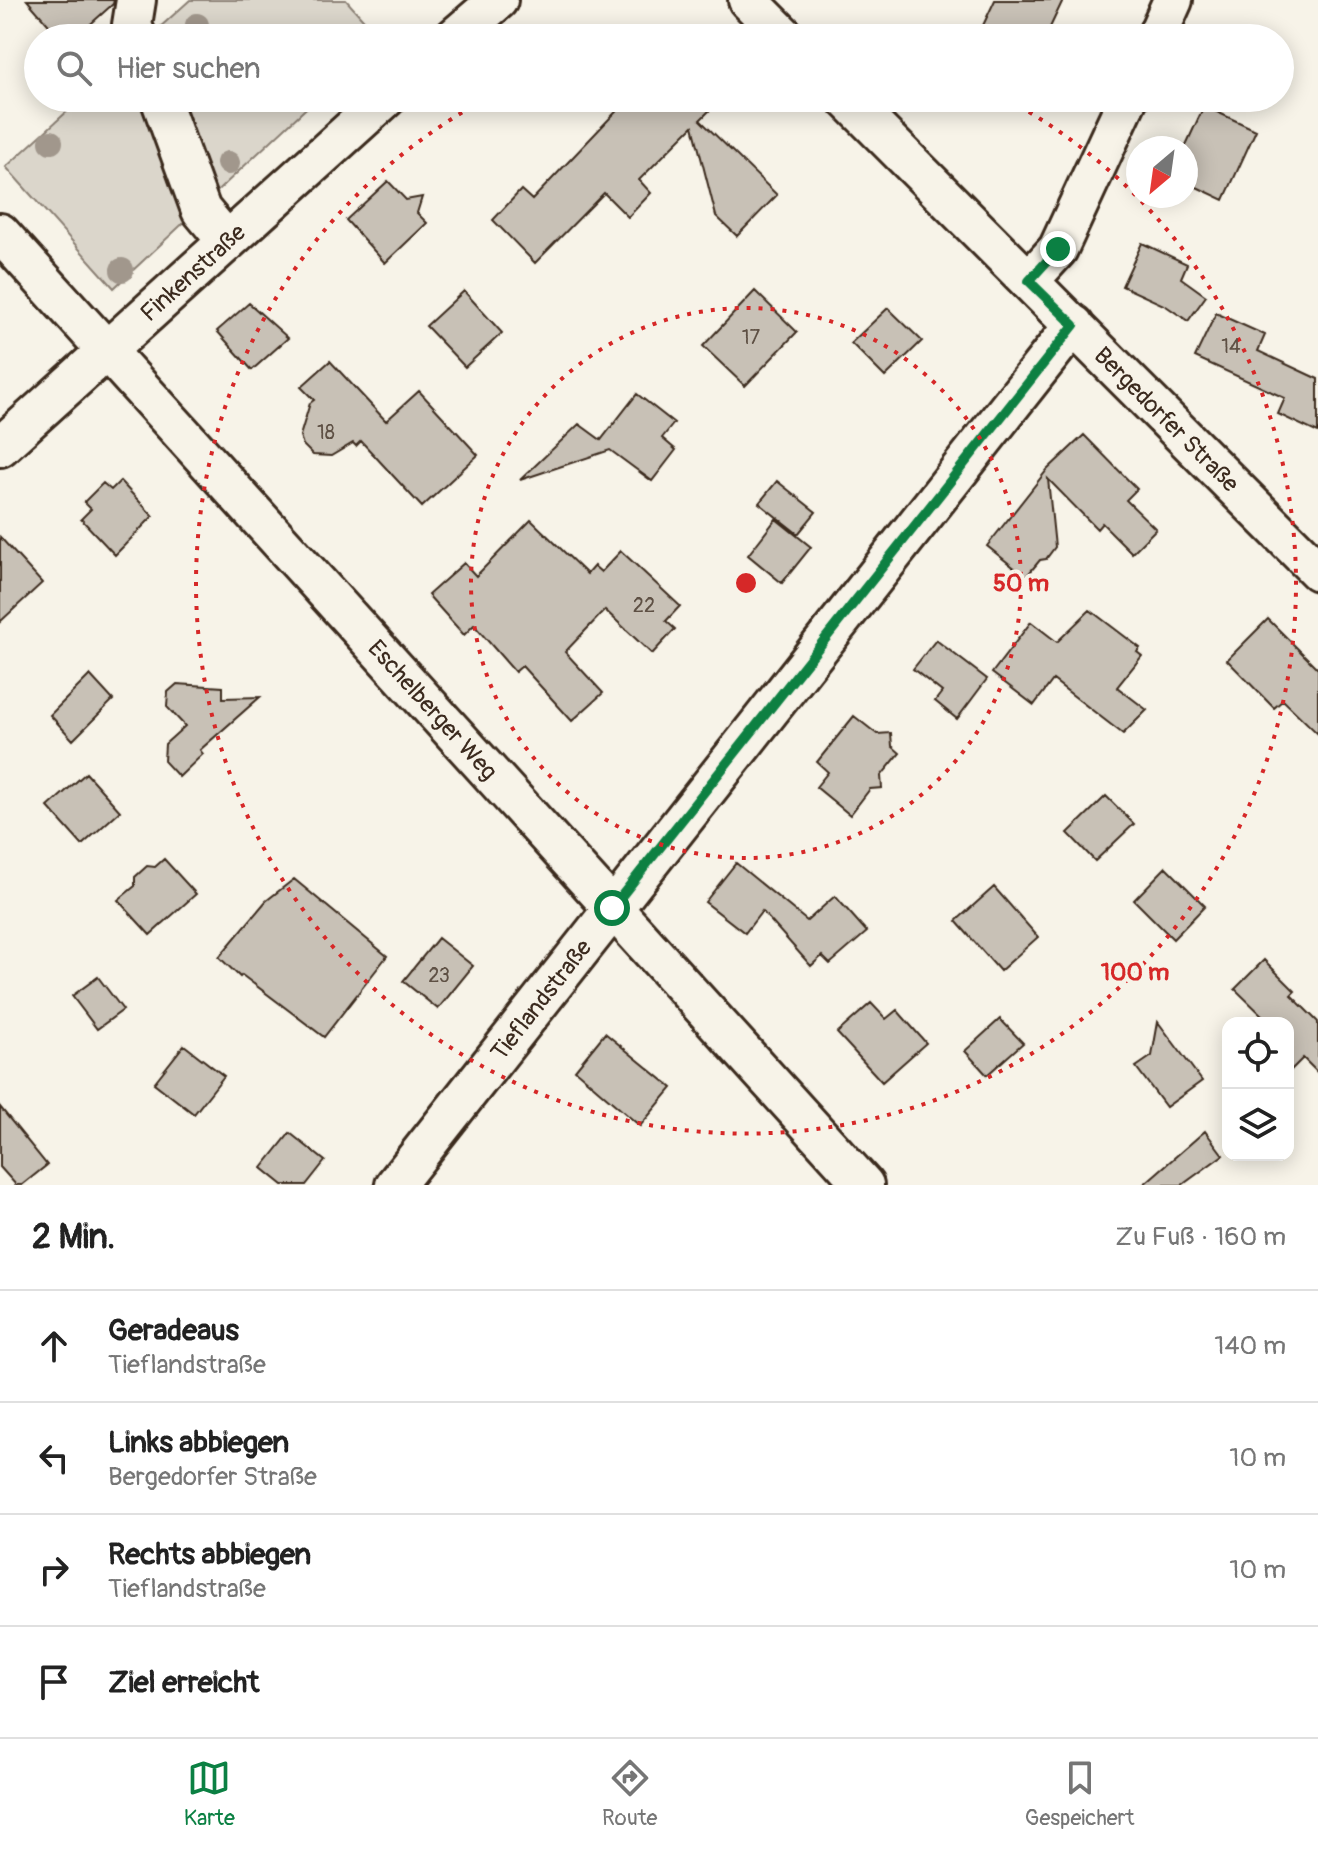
<!DOCTYPE html>
<html lang="de">
<meta charset="utf-8">
<style>
body{margin:0;font-family:Pangolin,sans-serif;background:#f2f2f2;color:#222}
.controls{position:absolute;right:24px;bottom:24px;display:grid;overflow:hidden;border-radius:16px;box-shadow:0 4px 20px #0003}
.controls button{width:72px;height:72px;display:grid;place-items:center;padding:0;border:0;border-bottom:2px solid #e0e0e0;background:#fff;color:#222;font:40px sans-serif}
.compass{position:absolute;left:1126px;top:136px;width:72px;height:72px;border-radius:50%;background:#fff;box-shadow:0 4px 20px #0003;rotate:209deg}
.stop{position:absolute;width:24px;height:24px;margin:-18px;border:6px solid #0b8043;border-radius:50%;background:#fff}
.stop.end{background:#0b8043;border-color:#fff;box-shadow:0 2px 8px #0008}
.list{margin:0;padding:0;list-style:none}
h2{display:flex;justify-content:space-between;align-items:center;height:104px;margin:0;padding:0 32px;font-size:34px}
h2 small{font-size:26px;font-weight:400;color:#767676}
.list li{display:grid;grid-template-columns:52px 1fr auto;gap:24px;align-items:center;box-sizing:border-box;height:112px;padding:0 32px;border-top:2px solid #e0e0e0}
.list b{display:block;font-size:30px;white-space:nowrap}
.list p{margin:0;font-size:26px;white-space:nowrap;color:#767676}
.list em{font-size:26px;font-style:normal;color:#767676}
.icon{flex:none;width:44px;height:44px;fill:none;stroke:currentColor;stroke-width:2;stroke-linecap:round;stroke-linejoin:round}
.map{position:relative;flex:none;width:1318px;height:1185px;overflow:hidden}
.search{position:absolute;background:#fff;box-shadow:0 4px 20px #0003;left:24px;right:24px;top:24px;height:88px;display:flex;align-items:center;gap:20px;box-sizing:border-box;padding:0 28px;border-radius:44px;color:#767676;font-size:30px}
.sheet{height:552px;background:#fff}
nav{display:flex;justify-content:space-around;align-items:center;box-sizing:border-box;height:112px;border-top:2px solid #e0e0e0;background:#fff;font-size:22px;color:#767676}
nav a{display:grid;justify-items:center;gap:4px}
nav .on{color:#0b8043}
.map>svg:first-child{display:block}
</style>
<div class="map">
<svg width="1318" height="1185" viewBox="0 0 1318 1185">
<rect width="100%" height="100%" fill="#f7f3e8"/>
<filter id="ink" filterUnits="userSpaceOnUse"><feTurbulence type="fractalNoise" baseFrequency=".0125" numOctaves="2"/><feDisplacementMap in="SourceGraphic" scale="16" xChannelSelector="R" yChannelSelector="G"/><feConvolveMatrix kernelMatrix="1 2 1 2 8 2 1 2 1" color-interpolation-filters="sRGB"/></filter>
<g filter="url(#ink)">
<path fill="#dbd6cb" stroke="#8b8074" stroke-width="2" d="M190,0h156l34,38h-232z
M82,98h235l-203,190 -108,-121z"/>
<path fill="#c8c1b6" stroke="#3b2a1e" stroke-width="2" d="M27,0h87l-1,4 -38,34h-15z
M995,0h68l-18,38h-68z
M629,98h93l-22,22 77,75 -40,41 -21,-20 -23,-90 -54,54 12,13 -23,24 -24,-24 -69,70 -42,-43 28,-30 11,10z
M1204,106l52,24 -32,70 -38,-18v-37z
M388,181l18,19 16,-3 -5,16 10,10 -42,40 -39,-43z
M1142,243l45,21 -6,14 25,18 -18,25 -22,-15 -44,-20z
M464,291l38,42 -37,34 -39,-41z
M755,291l42,41 -52,54 -42,-40z
M249,303l39,35 -36,32 -35,-39z
M888,308l34,33 -37,36 -34,-34z
M1216,313l49,22 -7,16 60,28v54l-40,-19 7,-16 -90,-41z
M330,361l56,60 33,-30 59,64 -56,52 -61,-66 -5,5 -3,-3 -22,13 -18,-1 -10,-10 -3,-9 10,-33 4,-3 -13,-13z
M637,394l37,29 -12,15 14,12 -24,31 -42,-31 -90,30 59,-56 22,16z
M1084,435l53,54 -11,11 30,29 -24,24 -30,-30 -5,6 -49,-50 7,68 -9,12 -6,1 -14,17 -39,-31 60,-76z
M120,481l33,35 -38,39 -34,-36 10,-10 -7,-7 19,-19 8,7z
M777,481l39,31 -18,22 -39,-31z
M776,519l35,28 -29,36 -34,-28z
M531,520l56,54 7,-8 7,6 20,-21 59,55 -14,15 9,8 -23,25 -47,-44 -40,42 38,41 -31,28 -50,-55 -7,6 -41,-47 -10,10 -36,-40 36,-32 12,13z
M0,537l42,46 -42,39z
M1090,610l50,38 -3,4 5,4 -25,31 30,23 -24,24 -70,-54 -19,25 -42,-32 39,-51 26,20z
M1268,619l50,50v65l-35,-34 -9,8 -47,-48z
M936,640l51,39 -30,40 -22,-18 7,-9 -29,-23z
M90,675l23,25 -40,40 -23,-25z
M177,684l46,3v11l37,-1 -60,53 3,4 -24,23 -15,-16 1,-17 20,-18 -18,-19 1,-15z
M854,716l23,18 14,-1 1,13 8,7 -19,23 1,12 -12,1 -20,26 -34,-28 12,-15 -11,-10z
M86,773l34,38 -38,34 -34,-38z
M1106,796l28,28 -39,37 -27,-28z
M164,859l32,35 -46,41 -32,-35 17,-14v-9l12,-11 8,1z
M736,863l71,58 28,-25 32,36 -37,32 -8,-8 -11,10 -49,-55 -17,22 -40,-31z
M1166,867l39,39 -32,33 -39,-39z
M294,879l93,77 -63,81 -82,-62 -2,2 -21,-20 47,-56z
M994,887l44,50 -38,34 -44,-50z
M438,938l35,28 -35,43 -35,-28z
M1264,960l31,31 -4,4 27,27v51l-15,-15 -15,15v-50h-18l-35,-34z
M98,977l25,33 -26,19 -25,-33z
M871,1003l15,16 11,-9 29,33 -44,39 -45,-49z
M1000,1019l23,24 -36,32 -22,-24z
M1158,1022l44,59 -36,26 -30,-40 16,-11z
M605,1033l67,55 -32,38 -65,-56z
M184,1045l40,31 -30,38 -40,-31z
M0,1107l47,58 -25,20h-6l-16,-18z
M1205,1131l18,24 -41,30h-39z
M290,1133l35,28 -19,24h-23l-21,-17z"/>
<g fill="none" stroke-linecap="round" stroke-linejoin="round">
<g stroke="#3b2a1e" stroke-width="44">
<g id="minor">
<path d="M136,0l-4,25 5,13"/>
<path d="M748,0l38,38"/>
<path d="M454,38l44,-38"/>
<path d="M1156,38l17,-38"/>
<path d="M160,98l41,112 25,30"/>
<path id="s1" d="M846,98l472,473"/>
<path id="s2" d="M0,233l864,952"/>
<path d="M1029,281l29,-32 70,-151"/>
<path id="s3" d="M0,447l386,-349"/>
<path id="s4" d="M395,1185l679,-860"/>
</g>
</g>
<use href="#minor" stroke="#f7f3e8" stroke-width="38"/>
</g>
<g fill="#a1978c">
<circle cx="197" cy="25" r="12"/>
<circle cx="51" cy="142" r="12"/>
<circle cx="228" cy="163" r="12"/>
<circle cx="122" cy="270" r="12"/>
</g>
</g>
<g fill="none" stroke-linecap="round" stroke-linejoin="round" filter="url(#ink)">
<path stroke="#0b8043" stroke-width="10" d="M612,908l462,-583 -45,-44 29,-32"/>
</g>
<g fill="none" stroke="#d62828" stroke-width="4" stroke-dasharray="4 8">
<circle cx="746" cy="583" r="275"/>
<path d="M674 38A550 550 0 0 1 818 38M1008 100A550 550 0 1 1 484 100"/>
</g>
<g text-anchor="middle" stroke-width="8" stroke-linejoin="round" paint-order="stroke">
<g font-size="20" fill="#5e5044">
<text x="751" y="344">17</text>
<text x="1231" y="353">14</text>
<text x="326" y="439">18</text>
<text x="644" y="612">22</text>
<text x="439" y="982">23</text>
</g>
<g font-size="24" fill="#3b2a1e" stroke="#f7f3e8">
<text dy="8" stroke="none"><textPath href="#s3" startOffset="260">Finkenstraße</textPath></text>
<text dy="8" stroke="none"><textPath href="#s1" startOffset="454">Bergedorfer Straße</textPath></text>
<text dy="8" stroke="none"><textPath href="#s2" startOffset="644">Eschelberger Weg</textPath></text>
<text dy="8" stroke="none"><textPath href="#s4" startOffset="236">Tieflandstraße</textPath></text>
</g>
</g>
<circle cx="746" cy="583" r="12" fill="#d62828" stroke="#f7f3e8" stroke-width="4"/>
<g font-size="24" text-anchor="middle" font-weight="bold" fill="#d62828" stroke="#f7f3e8" stroke-width="8" stroke-linejoin="round" paint-order="stroke">
<text x="1021" y="591">50 m</text>
<text x="1135" y="980">100 m</text>
</g>
</svg>
<div class="controls">
<button><svg class="icon" aria-label="locate" viewBox="0 0 24 24"><circle cx="12" cy="12" r="6"/><path d="M12 2v4M12 18v4M2 12h4M18 12h4"/></svg></button>
<button><svg class="icon" aria-label="layers" viewBox="0 0 24 24"><path d="M12 4l9 5-9 5-9-5zM3 14l9 5 9-5"/></svg></button>
</div>
<svg class="compass" viewBox="-18 -18 36 36"><path d="M0-13l5 13h-10z" fill="#e53935"/><path d="M0 13l5-13h-10z" fill="#767676"/></svg>
<div class="stop" style="left:612px;top:908px"></div>
<div class="stop end" style="left:1058px;top:249px"></div>
<div class="search"><svg class="icon" aria-label="search" viewBox="0 0 24 24"><circle cx="10" cy="10" r="6"/><path d="M15 15l6 6"/></svg>Hier suchen</div>
</div>
<section class="sheet">
<h2>2 Min.<small>Zu Fuß · 160 m</small></h2>
<ul class="list">
<li><svg class="icon" aria-label="ahead" viewBox="0 0 24 24"><path d="M12 20V5M6 11l6-6 6 6"/></svg><div><b>Geradeaus</b><p>Tieflandstraße</p></div><em>140 m</em></li>
<li><svg class="icon" aria-label="left" viewBox="0 0 24 24"><path d="M17 20v-9H6M10 6l-5 5 5 5"/></svg><div><b>Links abbiegen</b><p>Bergedorfer Straße</p></div><em>10 m</em></li>
<li><svg class="icon" aria-label="right" viewBox="0 0 24 24"><path d="M7 20v-9h11M14 6l5 5-5 5"/></svg><div><b>Rechts abbiegen</b><p>Tieflandstraße</p></div><em>10 m</em></li>
<li><svg class="icon" aria-label="arrive" viewBox="0 0 24 24"><path d="M6 21V4h12l-3 4 3 4H6"/></svg><div><b>Ziel erreicht</b></div></li>
</ul>
</section>
<nav>
<a class="on"><svg class="icon" aria-label="map" viewBox="0 0 24 24"><path d="M3 6l6-2 6 2 6-2v14l-6 2-6-2-6 2zM9 4v14M15 6v14"/></svg>Karte</a>
<a><svg class="icon" aria-label="directions" viewBox="0 0 24 24"><path d="M12 3l9 9-9 9-9-9zM9 14v-3h6M13 9l2 2-2 2"/></svg>Route</a>
<a><svg class="icon" aria-label="saved" viewBox="0 0 24 24"><path d="M7 4h10v16l-5-4-5 4z"/></svg>Gespeichert</a>
</nav>
